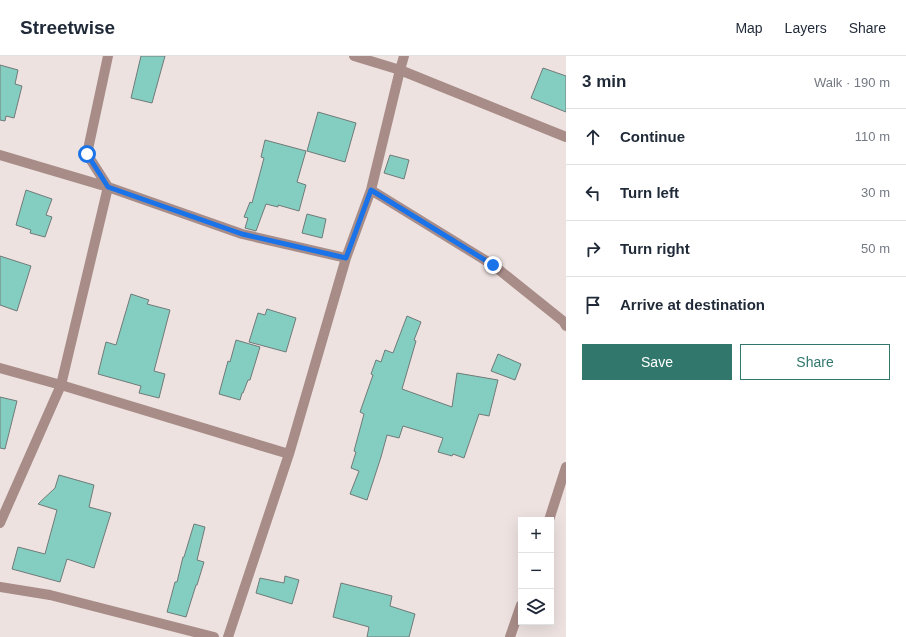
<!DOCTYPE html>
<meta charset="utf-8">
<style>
body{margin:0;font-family:Helvetica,sans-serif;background:#f2f2f3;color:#1f2937}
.controls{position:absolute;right:12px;bottom:12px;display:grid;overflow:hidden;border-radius:0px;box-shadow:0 4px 16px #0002}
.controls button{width:36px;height:36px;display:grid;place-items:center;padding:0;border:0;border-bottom:1px solid #e0e1e3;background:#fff;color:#1f2937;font:20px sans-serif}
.stop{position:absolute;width:12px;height:12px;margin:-9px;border:3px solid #1a73e8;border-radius:50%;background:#fff}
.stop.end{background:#1a73e8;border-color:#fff;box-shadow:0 1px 4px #0008}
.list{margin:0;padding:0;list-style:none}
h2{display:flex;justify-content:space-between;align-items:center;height:52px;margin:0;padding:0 16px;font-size:17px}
h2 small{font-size:13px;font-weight:400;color:#747a83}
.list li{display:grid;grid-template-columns:26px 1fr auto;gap:12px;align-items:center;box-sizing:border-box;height:56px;padding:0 16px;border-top:1px solid #e0e1e3}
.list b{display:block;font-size:15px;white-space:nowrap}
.list em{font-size:13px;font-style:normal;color:#747a83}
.actions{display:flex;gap:8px;padding:12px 16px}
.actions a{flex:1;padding:9px 0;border:1px solid #31776c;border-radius:0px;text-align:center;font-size:14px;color:#31776c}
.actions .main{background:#31776c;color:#fff}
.icon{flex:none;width:22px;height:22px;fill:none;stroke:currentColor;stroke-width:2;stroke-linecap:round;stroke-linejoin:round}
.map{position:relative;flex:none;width:566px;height:581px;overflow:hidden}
header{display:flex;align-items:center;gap:24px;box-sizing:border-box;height:56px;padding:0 20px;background:#fff;border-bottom:1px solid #e0e1e3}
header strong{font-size:19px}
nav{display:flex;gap:22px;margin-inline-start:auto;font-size:14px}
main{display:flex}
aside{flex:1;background:#fff}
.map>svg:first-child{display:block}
</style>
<header>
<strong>Streetwise</strong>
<nav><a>Map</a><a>Layers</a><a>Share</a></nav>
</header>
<main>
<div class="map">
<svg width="566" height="581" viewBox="0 0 566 581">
<rect width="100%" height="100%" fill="#ede2e0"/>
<path fill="#84cec1" stroke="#707a78" d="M141,0h24l-13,47 -21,-5z
M0,9l18,5 -3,14 7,2 -8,32 -8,-2 -1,5 -5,-1z
M543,12l23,8v36l-35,-14z
M318,56l38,11 -11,39 -38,-11z
M265,84l41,11 -9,31 9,3 -7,26 -21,-6v2l-12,-3 -10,27 -11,-3 3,-10 -4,-1 6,-15 2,1 12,-45 -3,-1z
M390,99l19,5 -5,19 -20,-6z
M26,134l26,9 -6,16 6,2 -7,20 -15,-4 1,-3 -15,-5z
M307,158l19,5 -4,19 -20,-5z
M0,200l31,10 -14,45 -17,-6z
M131,238l18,6 -2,4 23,6 -16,61 11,3 -6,24 -20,-5 2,-7 -43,-12 8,-32 10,3z
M267,253l29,9 -10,34 -37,-10 9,-29 7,2z
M407,260l14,6 -7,18 2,1 -14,48 50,18 5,-34 41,7 -9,36 -10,-2 -15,44 -11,-4 -1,2 -14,-4 5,-14 -40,-12 -4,12 -12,-3 -6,22 -14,43 -17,-6 9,-23 -8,-3 5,-16 -2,-1 10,-37 -4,-2 13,-37 -2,-1 5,-14 5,2 4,-12 8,3z
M236,284l24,7 -10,33h-2l-5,13h-1l-2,7 -21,-6 9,-33 2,1z
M498,298l23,10 -6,16 -24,-9z
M0,341l17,4 -12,48 -5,-1z
M59,419l35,10 -5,22 22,6 -17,55 -27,-9 -7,23 -48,-13 6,-22 27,7 12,-44 -19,-6 17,-16z
M194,468l11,3 -8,33 7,2 -7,23h-1l-10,32 -19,-5 8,-30h2l6,-25h1z
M285,520l14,4 -7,24 -36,-11 4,-15 24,5z
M341,527l51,13 -2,10 25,8 -6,23h-42l2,-10 -36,-10z"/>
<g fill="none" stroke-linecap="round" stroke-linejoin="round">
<path stroke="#a88c88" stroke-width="10" d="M354,0l46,14 166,67
M0,99l108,32 134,47 104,24
M371,134l122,75 70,56 3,5
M0,312l61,17 228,69
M549,464l17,-53
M0,467l61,-138 47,-198 -21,-33 21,-98
M0,531l50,8 164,42
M228,581l61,-183 57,-196 25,-68 29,-120 4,-14
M510,581l11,-32"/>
</g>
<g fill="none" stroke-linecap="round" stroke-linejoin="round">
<path stroke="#1a73e8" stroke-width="5" d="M87,98l21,33 134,47 104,24 25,-68 122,75"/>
</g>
</svg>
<div class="controls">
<button>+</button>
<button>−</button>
<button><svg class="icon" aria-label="layers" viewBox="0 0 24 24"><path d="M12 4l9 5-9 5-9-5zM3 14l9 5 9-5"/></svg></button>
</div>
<div class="stop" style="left:87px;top:98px"></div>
<div class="stop end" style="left:493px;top:209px"></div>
</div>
<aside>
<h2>3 min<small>Walk · 190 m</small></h2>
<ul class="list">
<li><svg class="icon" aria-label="ahead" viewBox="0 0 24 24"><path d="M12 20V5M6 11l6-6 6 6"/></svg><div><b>Continue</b></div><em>110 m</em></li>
<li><svg class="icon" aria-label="left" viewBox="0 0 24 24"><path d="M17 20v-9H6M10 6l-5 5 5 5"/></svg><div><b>Turn left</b></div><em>30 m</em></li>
<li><svg class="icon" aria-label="right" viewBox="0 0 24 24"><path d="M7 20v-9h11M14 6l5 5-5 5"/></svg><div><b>Turn right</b></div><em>50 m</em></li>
<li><svg class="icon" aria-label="arrive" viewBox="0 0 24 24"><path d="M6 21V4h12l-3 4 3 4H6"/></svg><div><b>Arrive at destination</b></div></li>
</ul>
<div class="actions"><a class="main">Save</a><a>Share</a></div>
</aside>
</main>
